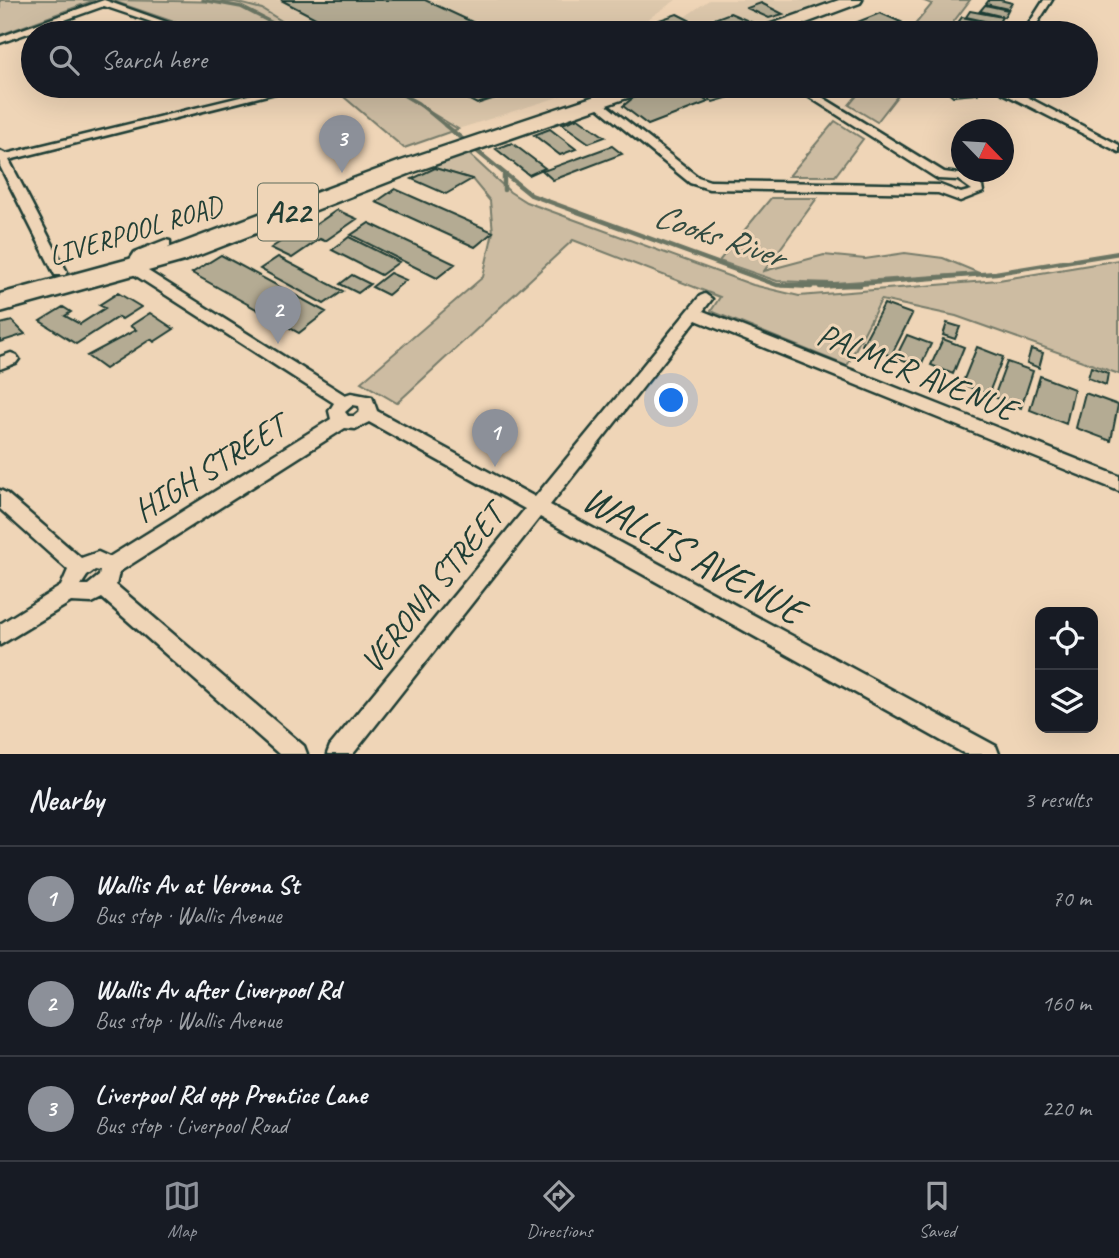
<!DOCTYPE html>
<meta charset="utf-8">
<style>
body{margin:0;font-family:Caveat,sans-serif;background:#20242c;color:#f1f3f6}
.controls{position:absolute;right:21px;bottom:21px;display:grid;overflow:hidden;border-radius:14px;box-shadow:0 7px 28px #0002}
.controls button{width:63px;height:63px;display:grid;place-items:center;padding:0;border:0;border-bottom:2px solid #363941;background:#171b24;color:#f1f3f6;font:35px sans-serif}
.compass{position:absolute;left:951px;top:119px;width:63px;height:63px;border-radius:50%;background:#171b24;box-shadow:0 7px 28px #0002;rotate:115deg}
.you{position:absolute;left:672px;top:401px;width:24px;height:24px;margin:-18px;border:5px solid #fff;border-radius:50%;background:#1a73e8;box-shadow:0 0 0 10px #1a73e833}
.badge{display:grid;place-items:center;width:46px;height:46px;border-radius:50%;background:#8c9099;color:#fff;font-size:23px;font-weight:700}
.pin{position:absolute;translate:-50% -58px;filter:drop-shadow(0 2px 4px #0008)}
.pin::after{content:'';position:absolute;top:37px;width:24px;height:21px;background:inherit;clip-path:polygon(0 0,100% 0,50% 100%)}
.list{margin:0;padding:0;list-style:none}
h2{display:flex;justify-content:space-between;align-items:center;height:91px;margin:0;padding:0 28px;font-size:30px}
h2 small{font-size:23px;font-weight:400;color:#9ea1a6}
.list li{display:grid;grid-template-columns:46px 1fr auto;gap:21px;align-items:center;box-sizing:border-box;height:105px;padding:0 28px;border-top:2px solid #363941}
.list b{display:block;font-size:26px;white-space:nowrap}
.list p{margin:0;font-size:23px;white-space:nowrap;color:#9ea1a6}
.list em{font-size:23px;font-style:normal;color:#9ea1a6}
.icon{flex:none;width:38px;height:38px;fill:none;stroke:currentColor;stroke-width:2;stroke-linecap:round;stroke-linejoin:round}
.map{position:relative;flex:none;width:1119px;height:754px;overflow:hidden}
.search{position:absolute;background:#171b24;box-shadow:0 7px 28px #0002;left:21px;right:21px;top:21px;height:77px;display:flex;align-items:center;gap:18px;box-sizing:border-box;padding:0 24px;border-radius:38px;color:#9ea1a6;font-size:26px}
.sheet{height:406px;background:#171b24}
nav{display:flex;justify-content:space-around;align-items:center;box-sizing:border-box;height:98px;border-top:2px solid #363941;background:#171b24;font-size:19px;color:#9ea1a6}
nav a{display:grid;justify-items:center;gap:4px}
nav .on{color:#8c9099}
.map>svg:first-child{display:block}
</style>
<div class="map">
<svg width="1119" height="754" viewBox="0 0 1119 754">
<rect width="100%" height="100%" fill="#efd5b7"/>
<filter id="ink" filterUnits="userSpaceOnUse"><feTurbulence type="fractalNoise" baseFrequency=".0143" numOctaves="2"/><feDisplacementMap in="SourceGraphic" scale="14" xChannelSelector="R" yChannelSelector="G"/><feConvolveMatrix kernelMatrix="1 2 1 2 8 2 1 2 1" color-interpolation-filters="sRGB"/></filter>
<g filter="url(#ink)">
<path fill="#ddc8ac" d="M212,0h464l-43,29 53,-13 23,-16h124l-93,33h-439l-39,-24 -27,-7z
M387,86h206l-135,43z"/>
<path fill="#cdbca2" stroke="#767c6b" stroke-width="2" d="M0,0h95l-95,35z
M110,0l125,2 27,7 39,24h-95z
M922,0h48l-25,33h-37l24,-29z
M331,86h56l71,43 -54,19z
M865,86h40l-28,36 -28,-17z
M835,121l28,18 -28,37h-46z
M468,153l42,39 16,10 227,83 46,11 200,-16 120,-20v114l-163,-58 -75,-16 -34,66 -136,-55 9,-14 -147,-57 -176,163 -36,-21 122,-105 10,-45 -3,-31 -18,-22 -41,-12z
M771,198h46l-53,73 60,-16 41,4 40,-6 38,5 36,15 -145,10 -31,-1 -26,-1 -58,-20z"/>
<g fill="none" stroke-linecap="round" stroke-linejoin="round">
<path stroke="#6b7463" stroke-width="3.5" d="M203,0l38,7 51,26
M387,86l31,17 29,24"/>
<path stroke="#6b7463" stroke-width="4.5" d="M445,125l86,70 246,90 34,2
M504,175v15
M820,287l176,-14 123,-20"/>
<path stroke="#6b7463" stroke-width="5" d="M782,285h78"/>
</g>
<path fill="#b4ab93" stroke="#1f3d34" stroke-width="2" d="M281,0h144l71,33h-152z
M989,0h11l12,3 -4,6 -22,-5z
M761,3l22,11 -14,4 -22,-10z
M985,5l23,5 -4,7 -24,-6z
M970,11l32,6 -4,7 -32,-7z
M730,13l23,10 -16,6 -23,-10z
M880,13l21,9 -28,11h-23l-10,-4z
M677,14l18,9 7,8 -65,2 -7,-3z
M962,17l36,8 -4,7 -37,-8z
M963,26l28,6 -33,1z
M443,86h89l-55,18z
M668,86h17l23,16 -60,23 -25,-19 10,-8z
M691,86h22l17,11 -17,5z
M721,86h33l-23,7z
M968,86l9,8 -24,2 -9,-8z
M578,118l27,19 -16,6 -27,-19z
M550,129l26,20 -16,6 -26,-20z
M512,143l33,25 -16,7 -33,-26z
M612,146l10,8 -69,26 -10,-9z
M435,168l37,11 -26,15 -34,-15z
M395,189l98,43 -18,15 -99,-45z
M337,210l20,9 -32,22 -5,-2 -28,19 -21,-10 32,-21 5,3z
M369,223l86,41 -18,14 -86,-43z
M349,237l50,25 -18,13 -49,-25z
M221,255l105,57 -27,21 -107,-60z
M278,257l65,34 -19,13 -64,-35z
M390,273l16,7 -18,15 -16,-8z
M352,275l18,9 -12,9 -18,-9z
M118,293l23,14 -19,12 -4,-2 -42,27 -36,-23 23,-14 8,5 -6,4 15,8 25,-16 -6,-3z
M884,304l28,10 -21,42 -29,-11z
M150,313l24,16 -20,13 -3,-3 -46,30 -18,-13 49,-26 -6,-4z
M12,321l13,13 -25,8v-18z
M947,323l13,4 -5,12 -12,-4z
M907,335l24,9 -11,23 -24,-10z
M943,339l21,8 -11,27 -22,-9z
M977,347l26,10 -15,38 -26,-11z
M1031,349l12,4 -4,15 -12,-5z
M1007,362l26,9 -12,37 -27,-11z
M1091,367l17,6 -2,12 -18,-7z
M1040,376l34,13 -8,35 -36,-14z
M1085,393l33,12 -7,36 -35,-13z"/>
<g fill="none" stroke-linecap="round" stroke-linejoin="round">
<g stroke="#1f3d34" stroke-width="5">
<path id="street" d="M104,0l93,33h-13l-80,-27 -104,37v-6z
M1044,0h8l-21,33h-8z
M286,86h17l-294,74 58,112 -2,3h-10l-55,-109v-15l6,3z
M792,86h12l140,86 22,3 16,11 1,6 -23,9 -22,-8 -229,-4 -19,-6 -99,-81 9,-2 98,77 12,4 230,4 21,8 11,-3 -14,-10 -20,-1z
M995,86h11l113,59v7l-116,-59z
M165,240l5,1v6l-25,11 -5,8 205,129 6,-2 21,4 5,14 158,86 165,-201 5,-2 7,5 -9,12 416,165v15l-423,-171 -146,185 446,241 3,8h-34l-425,-237 -187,237h-26l3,-8 195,-237 -156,-87 -14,7 -10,-1 -226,144 -3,13 188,161 3,8h-28l-177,-156 -10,5 -21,-1 -71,43v-21l61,-38 7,-16 -68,-61v-19l6,3 75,65 17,-6 11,5 222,-138 -2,-8 5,-8 -207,-133 -2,-3 10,-15zM353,405l6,1 1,5 -6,5h-6l-3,-4zM95,570l5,1 -1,5 -11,9h-7l6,-9z
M11,353l5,2 3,4 -3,4 -16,6v-12z"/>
</g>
<g stroke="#1f3d34" stroke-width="5">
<path id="highway" d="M839,0h23l-2,3 -81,30h-25l3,-4z
M625,86h28l-3,4 -236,82 -230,89 -184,51v-18l166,-45 232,-87z"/>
</g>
<use href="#street" fill="#efd5b7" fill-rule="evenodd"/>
<use href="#highway" fill="#efd5b7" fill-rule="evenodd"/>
</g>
</g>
<g text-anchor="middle" stroke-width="6" stroke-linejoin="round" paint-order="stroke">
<g font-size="28" fill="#1f3d34" stroke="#efd5b7">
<text transform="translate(135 230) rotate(-17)" y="10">LIVERPOOL ROAD</text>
</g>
<rect fill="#efd5b7" stroke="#5d6b5b" stroke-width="2" x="258" y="183.5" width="60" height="57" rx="5"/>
<g font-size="32" font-weight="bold" fill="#1f3d34">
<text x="288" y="223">A22</text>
</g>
<g font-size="33" fill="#1f3d34" stroke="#efd5b7">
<text transform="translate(917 371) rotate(22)" y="12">PALMER AVENUE</text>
<text transform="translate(209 467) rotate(-32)" y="12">HIGH STREET</text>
<text transform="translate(431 588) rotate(-51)" y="12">VERONA STREET</text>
</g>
<g font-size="35" font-style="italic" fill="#324b40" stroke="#efd5b7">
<text transform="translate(719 235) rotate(19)" y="12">Cooks River</text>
</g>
<g font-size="40" fill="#1f3d34" stroke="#efd5b7">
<text transform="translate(694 554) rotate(29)" y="14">WALLIS AVENUE</text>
</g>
</g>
</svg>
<div class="controls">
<button><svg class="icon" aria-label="locate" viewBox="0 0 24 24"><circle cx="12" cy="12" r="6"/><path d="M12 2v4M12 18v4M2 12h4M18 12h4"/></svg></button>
<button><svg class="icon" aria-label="layers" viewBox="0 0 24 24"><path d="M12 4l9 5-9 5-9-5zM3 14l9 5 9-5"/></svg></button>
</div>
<svg class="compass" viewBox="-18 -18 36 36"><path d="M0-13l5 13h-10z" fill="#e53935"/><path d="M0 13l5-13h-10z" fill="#9ea1a6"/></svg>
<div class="you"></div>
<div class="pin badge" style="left:495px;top:467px">1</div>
<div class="pin badge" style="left:278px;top:344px">2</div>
<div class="pin badge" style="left:342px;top:173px">3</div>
<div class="search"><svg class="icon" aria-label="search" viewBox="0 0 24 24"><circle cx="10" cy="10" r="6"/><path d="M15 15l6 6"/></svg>Search here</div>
</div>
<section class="sheet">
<h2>Nearby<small>3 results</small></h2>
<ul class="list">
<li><span class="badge">1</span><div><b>Wallis Av at Verona St</b><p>Bus stop · Wallis Avenue</p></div><em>70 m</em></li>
<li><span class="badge">2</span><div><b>Wallis Av after Liverpool Rd</b><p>Bus stop · Wallis Avenue</p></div><em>160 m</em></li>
<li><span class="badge">3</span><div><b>Liverpool Rd opp Prentice Lane</b><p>Bus stop · Liverpool Road</p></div><em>220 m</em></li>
</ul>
</section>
<nav>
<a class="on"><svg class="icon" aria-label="map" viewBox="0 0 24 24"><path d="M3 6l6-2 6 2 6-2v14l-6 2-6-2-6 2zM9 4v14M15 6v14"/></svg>Map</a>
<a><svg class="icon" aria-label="directions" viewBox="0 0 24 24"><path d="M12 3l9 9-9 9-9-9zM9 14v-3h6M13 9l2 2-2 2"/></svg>Directions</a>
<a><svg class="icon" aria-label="saved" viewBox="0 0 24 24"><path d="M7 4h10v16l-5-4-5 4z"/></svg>Saved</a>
</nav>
